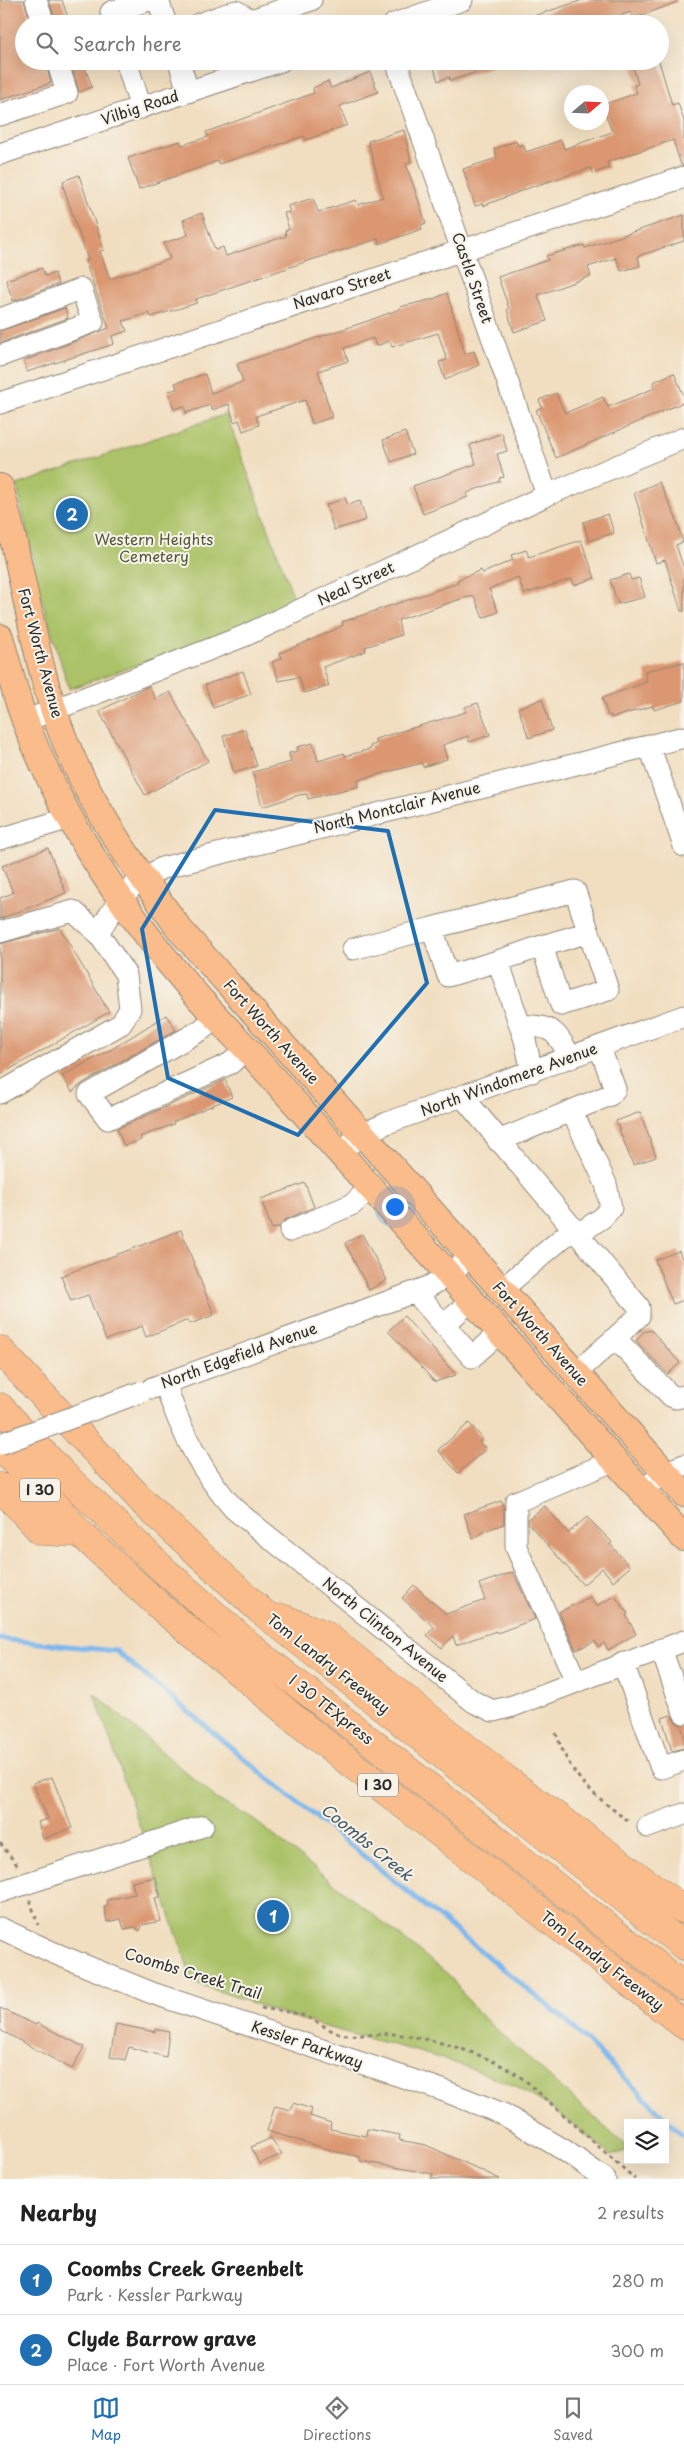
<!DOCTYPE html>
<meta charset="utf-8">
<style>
body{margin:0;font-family:"Playpen Sans",sans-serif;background:#f6f6f6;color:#222}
.controls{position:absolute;right:15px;bottom:15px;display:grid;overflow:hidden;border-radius:0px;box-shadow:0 5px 20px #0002}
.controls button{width:45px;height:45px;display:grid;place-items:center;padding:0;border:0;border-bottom:1px solid #e0e0e0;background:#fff;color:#222;font:25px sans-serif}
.compass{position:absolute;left:564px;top:85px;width:45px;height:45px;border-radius:50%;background:#fff;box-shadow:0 5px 20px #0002;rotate:71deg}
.you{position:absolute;left:394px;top:1206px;width:18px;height:18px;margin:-12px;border:4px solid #fff;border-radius:50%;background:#1a73e8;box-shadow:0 0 0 8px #1a73e833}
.badge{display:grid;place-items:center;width:32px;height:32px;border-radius:50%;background:#1f6fb2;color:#fff;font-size:16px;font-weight:700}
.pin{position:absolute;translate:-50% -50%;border:2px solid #fff;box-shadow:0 1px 5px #0006}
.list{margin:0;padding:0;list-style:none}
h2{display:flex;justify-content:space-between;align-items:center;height:65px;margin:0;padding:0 20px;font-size:21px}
h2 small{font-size:16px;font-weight:400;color:#767676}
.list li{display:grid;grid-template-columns:32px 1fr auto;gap:15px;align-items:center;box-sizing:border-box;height:70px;padding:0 20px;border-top:1px solid #e0e0e0}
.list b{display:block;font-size:19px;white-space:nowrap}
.list p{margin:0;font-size:16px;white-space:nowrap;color:#767676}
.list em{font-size:16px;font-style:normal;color:#767676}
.icon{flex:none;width:28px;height:28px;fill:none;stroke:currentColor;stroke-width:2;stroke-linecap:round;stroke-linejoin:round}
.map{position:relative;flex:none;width:684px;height:2179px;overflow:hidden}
.search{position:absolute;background:#fff;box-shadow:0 5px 20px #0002;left:15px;right:15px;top:15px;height:55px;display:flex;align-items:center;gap:12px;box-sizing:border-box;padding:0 18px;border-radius:28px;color:#767676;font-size:19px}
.sheet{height:205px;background:#fff}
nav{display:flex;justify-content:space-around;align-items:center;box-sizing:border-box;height:70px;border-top:1px solid #e0e0e0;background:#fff;font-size:14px;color:#767676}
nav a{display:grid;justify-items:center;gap:2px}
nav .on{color:#1f6fb2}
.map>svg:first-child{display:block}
</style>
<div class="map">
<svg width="684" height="2179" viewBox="0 0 684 2179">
<rect width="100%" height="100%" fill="#f7f3e8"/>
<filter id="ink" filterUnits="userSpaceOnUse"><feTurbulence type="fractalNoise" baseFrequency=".02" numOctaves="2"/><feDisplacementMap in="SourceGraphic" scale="10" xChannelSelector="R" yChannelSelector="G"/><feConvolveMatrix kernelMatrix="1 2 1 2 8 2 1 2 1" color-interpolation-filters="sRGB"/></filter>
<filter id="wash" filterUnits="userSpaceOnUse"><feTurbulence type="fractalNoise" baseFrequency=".0096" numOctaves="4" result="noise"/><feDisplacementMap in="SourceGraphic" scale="20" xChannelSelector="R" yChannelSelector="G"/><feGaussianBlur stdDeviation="1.12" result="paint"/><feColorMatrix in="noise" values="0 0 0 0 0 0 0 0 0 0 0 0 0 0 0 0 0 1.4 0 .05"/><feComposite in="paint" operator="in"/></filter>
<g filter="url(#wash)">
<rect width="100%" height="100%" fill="#f1dec0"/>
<path fill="#abc267" stroke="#6b7649" d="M226,414l68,184 -51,29 -174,62 -30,-98 -22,-106z
M94,1693l124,107 36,20 195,155 26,35 153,138v2l-17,6c-26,-21 -50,-44 -79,-60 -68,-38 -147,-51 -220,-73 -40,-12 -79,-27 -119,-41z"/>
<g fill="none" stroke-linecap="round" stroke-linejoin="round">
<path stroke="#7cb8ee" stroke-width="5" d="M0,1639l116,12 142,119 305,248 121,118"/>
</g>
<g id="blocks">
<path fill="#da9771" d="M0,0h24l7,24h-7v37h21l6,22 -51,17z
M49,0h13l8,24h-14z
M583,0h94v2l-44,17 -2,-7 -26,8 2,4h-88l-1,-3z
M70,61h13l9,26 -13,5z
M432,61h69l1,2 -52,18 -1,-4 -11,4z
M631,61h28l13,44 6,-2 6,18v44h-3l-8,-25 -66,22 2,6 -16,5 -2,-5 -60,19 -48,19v-2l-8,2 -12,-37 34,-11 -3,-9 22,-8 2,5 5,-2 3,8 35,-12 3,9 48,-17 -10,-27 35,-12 -3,-8 4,-1z
M370,72l8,20 -38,14 7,19 -41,15 -2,-4 -85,28 -1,-3 -79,28 -11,-31 52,-17 2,4 26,-8 -2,-5 108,-39 -1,-5 15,-7 3,7z
M404,130l7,32 -5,2 20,59 -5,2 1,4 -43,15 -1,-5 -73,23 -109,37 1,4 -46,14 -2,-4 -26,8 4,10 -15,5 2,8 -87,28 -3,-11 85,-33 -24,-67 3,-1 -25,-74h1l-1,-5 16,-6 25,75 -4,1 10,28 60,-20 -6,-16 24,-8 -5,-15 19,-7 13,37 8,-3 3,9 60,-20 -1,-5 4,-2 -5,-16 6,-1 -2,-6 25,-8 5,14 38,-12 2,5 25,-8 -15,-56z
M684,215v26l-46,15 2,10 -19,5 -5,-13 -28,9 3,9 -53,19 9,26 -33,11 -7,-22 2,-1 -11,-32 50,-17 -2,-4 38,-11 1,3z
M42,268l3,8 10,-3 3,11 -45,17 -7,-21z
M447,293l18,61 9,-3 5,14 -34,15 -6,-18 8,-2 -9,-27 -46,14 -2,-6 -14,5 -3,-8 -29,10 4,13 -30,10 14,46 -20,7 -7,-24 -49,16 3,9 -16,6 -4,-11 -5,2 -5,-18 -17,6 -2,-5 -24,8 -2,-7 -10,3 -6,-18 9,-2 -2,-6 30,-9 6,19 32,-11 -6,-18 128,-42 35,-13v-2l33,-8z
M65,308l3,10 -68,25v-12z
M674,373l10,23v6l-128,56 -20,-48 6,-3 -3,-7 17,-7 9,20 38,-16 5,10 47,-19 -2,-6z
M405,432l8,22 -22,8 -8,-22z
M502,433l5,18 -10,3 7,23 -5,1 1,3 -26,9 -8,4 2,3 -45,17 -10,-28 63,-22 -6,-19z
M659,482l17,36 7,24 -7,3 8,24v42h-3l-16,-51 -9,3 -22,-70z
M345,498l3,7 12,-4 6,19 -32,10 -8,-25z
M608,514l6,19 -25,8 -6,-19z
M581,540l14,38 -21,7 -2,-6 -48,15 -6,-17 -29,12 9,23 -15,6 -9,-22 -10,2 -66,22 3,15 -36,12 1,4 -43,16 6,19 -25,7 -5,-16 -20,4 -7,-19 10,-4 -2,-5 52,-22 11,-6 -1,-3 116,-39 -1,-3 24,-10 2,3 30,-13 -2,-5 15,-5 3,7z
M629,574l2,6 8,-2 6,19 -27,7 -8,-24z
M684,662v39l-30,9 -1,-4 -8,2 -34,10v-3l-3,1 -6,-18 45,-16 -2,-11z
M243,671l8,23 -38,14 -8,-23z
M149,686l7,13 14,-7 38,69 -63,34 -46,-84z
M542,699l10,31 -23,8 -11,-30z
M478,703l12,32 -21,7 -1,-6 -25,9 4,14 -24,8 -1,-4 -64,17 1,6 -51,13 -1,-5 -8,1 -37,12 -9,-35 38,-10 -2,-9 9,-2 -1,-4 16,-4 5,18 26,-8 1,3 26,-7 -1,-3 6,-2 -1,-5 91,-27 -1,-5z
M245,729l12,37 -23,7 -11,-37z
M48,848l18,45 -66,26v-21l13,-5 -11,-27z
M60,928l49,84 -109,63v-131z
M166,1015l10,15 -93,53 -11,9 -10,-16 50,-27z
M225,1080l7,17 -59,25 1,2 -34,13 1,3 -17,6 -7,-17z
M640,1112l16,45 -23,8 -17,-44z
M305,1183l9,24 -29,13 -6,7 -7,2 -11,-30z
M181,1230l33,85 -24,9 -2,-4 -42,17 -4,-11 -36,14 -18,-45 -17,6 -10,-25z
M362,1234l25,46 -18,10 -24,-47z
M679,1251l5,13v36l-11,4 -18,-44z
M404,1316l52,59 -21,7 -47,-51z
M651,1330l29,33 -12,11 -32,-33 7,-9z
M469,1423l14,16 -4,3 7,7 -28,24 -20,-23z
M501,1501l3,8v15l-17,6 -14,9 -9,-25z
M545,1506l23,27 19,-16 25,25 -2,2 20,23 -17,14 -11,-13 -19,17 -55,-62v-4z
M513,1572l22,47 -38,14 -1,-2 -40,14 -3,-9 -11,12 -15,-13 7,-8 -32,-29 12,-13 32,29 39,-14 -6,-16z
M615,1596l13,18 -2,1 10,19 -28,16 -4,-7 -6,4 -3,-6 -19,9 -17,-38 31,-15 6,9z
M671,1715l5,7 5,3 3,10v13l-12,3 -10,-33z
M52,1777l20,51 -29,11 -5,-17 10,-3 -15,-36z
M156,1877l4,20 -5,1 6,23 -19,4 -2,6 -5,-4 -11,2 -3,-10 -14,3 -3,-15 4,-1 -1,-6 28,-6 -3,-12z
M0,2008l36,17 1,-2 47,24 -12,22 -72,-39z
M116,2024l39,8v-3l14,3 -3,25 -37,-10 -4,13 -15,-3z
M293,2103l19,6 -2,7 21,7 -1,6 36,7 1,-7 33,6 -1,5 27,5 74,34h-69l2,-5 -73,-13v-4l-23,-5 -70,-21 8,-25 16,4z
M271,2138l11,16 -23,10 -8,-17z"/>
</g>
</g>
<g filter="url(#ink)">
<use href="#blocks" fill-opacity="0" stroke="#8e8476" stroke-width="1"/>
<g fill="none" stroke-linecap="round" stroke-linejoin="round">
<g stroke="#8e8476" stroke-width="23">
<path id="minor" d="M36,0l8,24
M158,0l8,24
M111,12l38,-12
M199,24l37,-13 15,9 60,-20
M394,24l68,-24
M126,61l15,47
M179,61l9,31
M396,61l151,434
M0,115l67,-22 -10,-32
M0,154l281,-93
M0,319l81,-30 12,33 -93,34
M0,403l684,-226
M25,721l219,-85 303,-141 137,-57
M649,745l35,101
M0,839l70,-21
M0,932l73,-21 25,22 28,42 4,34 -9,15 -121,69
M98,933c21,-34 27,-46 64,-65l522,-131
M542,946l47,-14
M353,949l79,-21
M498,961l44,-15 19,59 47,-15 -33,-99 -143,37 16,48 50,-15 27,79 7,32
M216,1018l-15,12 -112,64 19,25 123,-56 15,-15
M520,1025c33,2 35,4 51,33
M463,1097l176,210v9l-24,22 56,58 5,2 8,-2
M572,1111l34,73 5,24 -9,10 -24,16
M498,1141l112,-46 5,-6 -15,-41
M339,1152l24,-18 24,-11 297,-107
M290,1231l63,-27 18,-17
M501,1290l72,-61
M415,1292l57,65 28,-25
M444,1325l28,-25
M576,1373l39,-35
M165,1383c15,48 36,89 69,126l240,193 19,9 20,-5 171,-65
M152,1388l276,-101 21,-12 21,-19
M642,1491l23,-19 19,-7
M661,1649l23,64
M623,1663l38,105 23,-8
M576,1681l-60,-134v-45l99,-42
M648,1827l36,-13
M0,1892l203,-66
M0,1928l54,25 98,40 290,97 61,24 61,36 41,29"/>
</g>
<g stroke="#8e8476" stroke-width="28">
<path id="major" d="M0,487c21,73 30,149 53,221 26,83 77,154 128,223l503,563
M0,637c8,28 15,57 25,84 47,124 128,233 221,327l438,490"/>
</g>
<g stroke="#8e8476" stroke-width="29">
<path id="highway" d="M0,1350l147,156 113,104 424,336
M0,1407l62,66 104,99 92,81 426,334
M0,1446l80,87 84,77 143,119 377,296
M0,1487l41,44 39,2
M282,1618l42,16 183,146 177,130"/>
</g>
<path stroke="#8e8476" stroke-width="3" stroke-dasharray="4 4" stroke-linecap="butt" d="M556,1733c16,48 36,59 74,90
M0,1843l18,23
M30,1900l8,25
M261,2008c17,3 32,3 48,10 13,6 24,16 39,17 15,1 31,-2 46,-1 42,5 100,21 133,48l108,97"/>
<use href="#minor" stroke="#fff" stroke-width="21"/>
<use href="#major" stroke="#fabc8b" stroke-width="26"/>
<use href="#highway" stroke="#fabc8b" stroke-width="28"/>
<g stroke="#8e8476" stroke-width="23" stroke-linecap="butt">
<path id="minor-bridge" d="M0,1444l141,-52"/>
</g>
<use href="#minor-bridge" stroke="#fff" stroke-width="21"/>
</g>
</g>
<path fill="none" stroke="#1f6fb2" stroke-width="4" stroke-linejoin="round" d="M215,810l173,21 39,152 -129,152 -130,-57 -26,-149z"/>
<g text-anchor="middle" stroke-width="4" stroke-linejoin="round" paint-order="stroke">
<g fill="#f7f3e8" stroke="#686764" stroke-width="1">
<rect x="20" y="1478.5" width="40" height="23" rx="4"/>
<rect x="358" y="1773.5" width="40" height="23" rx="4"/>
</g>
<g font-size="14" font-weight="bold" fill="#2b2b2b">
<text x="40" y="1495">I 30</text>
<text x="378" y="1790">I 30</text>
</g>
<g font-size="15" fill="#2b2b2b" stroke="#f7f3e8">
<text transform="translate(140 108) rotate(-18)" y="5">Vilbig Road</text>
<text transform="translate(472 278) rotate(71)" y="5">Castle Street</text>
<text transform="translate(342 289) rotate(-18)" y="5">Navaro Street</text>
<text transform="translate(356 584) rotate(-25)" y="5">Neal Street</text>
<text transform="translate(40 653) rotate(75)" y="5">Fort Worth Avenue</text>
<text transform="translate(397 808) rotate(-14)" y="5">North Montclair Avenue</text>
<text transform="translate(271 1032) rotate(48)" y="5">Fort Worth Avenue</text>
<text transform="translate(509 1080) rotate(-20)" y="5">North Windomere Avenue</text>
<text transform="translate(540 1334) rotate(48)" y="5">Fort Worth Avenue</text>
<text transform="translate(239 1356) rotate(-20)" y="5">North Edgefield Avenue</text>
<text transform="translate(385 1630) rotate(39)" y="5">North Clinton Avenue</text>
<text transform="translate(328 1664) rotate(38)" y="5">Tom Landry Freeway</text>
<text transform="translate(331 1710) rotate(38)" y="5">I 30 TEXpress</text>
<text transform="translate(602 1961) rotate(38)" y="5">Tom Landry Freeway</text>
<text transform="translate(193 1974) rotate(17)" y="5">Coombs Creek Trail</text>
<text transform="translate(307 2045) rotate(19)" y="5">Kessler Parkway</text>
</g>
<g font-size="15" fill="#51583d" stroke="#f7f3e8">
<text x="154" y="545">Western Heights<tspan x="154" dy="17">Cemetery</tspan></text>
</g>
<g font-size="16" font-style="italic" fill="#435566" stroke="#f7f3e8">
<text transform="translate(367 1842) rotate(39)" y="6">Coombs Creek</text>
</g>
</g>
</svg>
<div class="controls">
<button><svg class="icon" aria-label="layers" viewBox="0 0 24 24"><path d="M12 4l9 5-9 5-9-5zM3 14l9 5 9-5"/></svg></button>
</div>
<svg class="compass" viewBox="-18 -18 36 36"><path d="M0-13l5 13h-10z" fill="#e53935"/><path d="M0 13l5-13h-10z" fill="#767676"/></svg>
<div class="you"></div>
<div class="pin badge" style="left:273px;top:1916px">1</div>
<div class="pin badge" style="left:72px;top:514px">2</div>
<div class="search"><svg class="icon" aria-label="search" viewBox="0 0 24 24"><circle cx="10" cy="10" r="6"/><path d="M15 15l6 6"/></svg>Search here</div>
</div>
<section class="sheet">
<h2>Nearby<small>2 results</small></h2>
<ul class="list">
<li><span class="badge">1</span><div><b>Coombs Creek Greenbelt</b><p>Park · Kessler Parkway</p></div><em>280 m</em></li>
<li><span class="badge">2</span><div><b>Clyde Barrow grave</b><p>Place · Fort Worth Avenue</p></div><em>300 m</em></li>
</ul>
</section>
<nav>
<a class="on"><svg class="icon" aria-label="map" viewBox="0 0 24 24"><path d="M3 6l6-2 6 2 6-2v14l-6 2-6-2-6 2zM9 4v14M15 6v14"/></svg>Map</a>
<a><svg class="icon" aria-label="directions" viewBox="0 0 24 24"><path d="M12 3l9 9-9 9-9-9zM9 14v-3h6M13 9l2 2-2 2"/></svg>Directions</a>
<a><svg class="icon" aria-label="saved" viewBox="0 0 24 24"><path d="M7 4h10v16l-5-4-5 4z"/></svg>Saved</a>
</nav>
